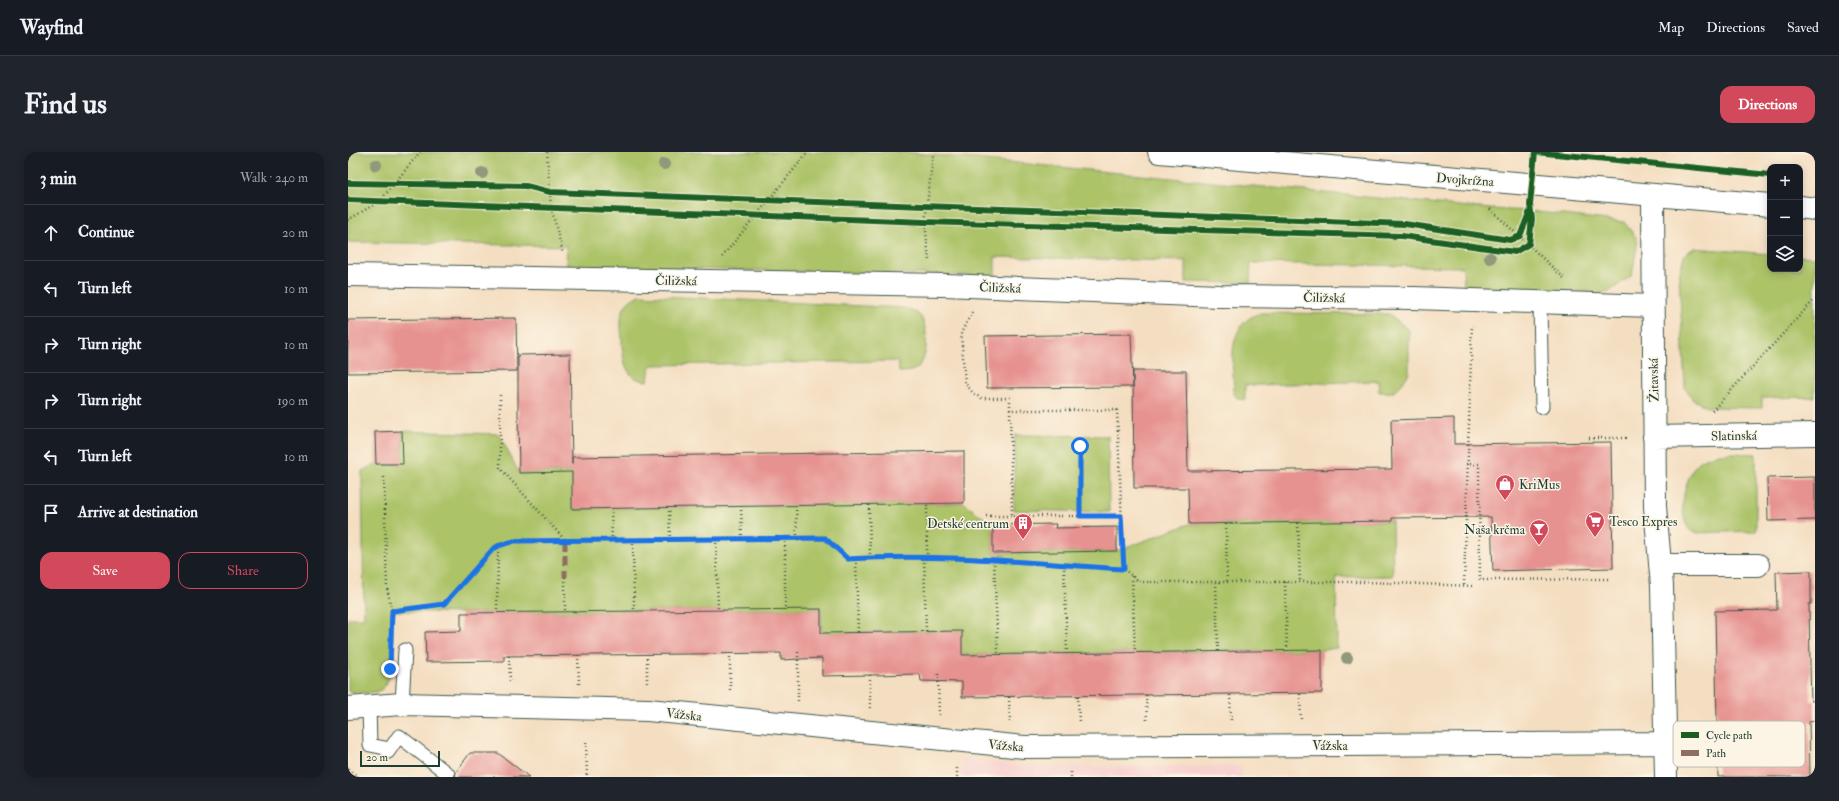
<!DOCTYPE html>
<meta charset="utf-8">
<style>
body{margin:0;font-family:"IM FELL Double Pica",serif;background:#20242c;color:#f1f3f6}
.controls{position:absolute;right:12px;top:12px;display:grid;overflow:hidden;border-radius:8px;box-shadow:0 2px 10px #0003}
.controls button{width:36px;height:36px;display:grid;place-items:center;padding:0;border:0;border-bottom:1px solid #363941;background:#171b24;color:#f1f3f6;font:20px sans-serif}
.scale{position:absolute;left:12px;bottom:10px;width:80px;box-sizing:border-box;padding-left:4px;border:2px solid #1f3d34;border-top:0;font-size:11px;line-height:14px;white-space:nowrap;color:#1f3d34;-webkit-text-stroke:3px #fcf5e5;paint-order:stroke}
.stop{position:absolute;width:12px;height:12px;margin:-9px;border:3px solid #1a73e8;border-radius:50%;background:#fff}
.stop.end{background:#1a73e8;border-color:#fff;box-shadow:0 1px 4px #0008}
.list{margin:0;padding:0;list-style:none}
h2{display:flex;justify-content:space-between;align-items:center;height:52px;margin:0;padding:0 16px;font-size:17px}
h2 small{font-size:13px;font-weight:400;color:#9ea1a6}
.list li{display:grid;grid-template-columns:26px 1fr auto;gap:12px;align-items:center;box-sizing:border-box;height:56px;padding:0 16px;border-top:1px solid #363941}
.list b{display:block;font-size:15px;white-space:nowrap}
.list em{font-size:13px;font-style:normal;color:#9ea1a6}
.actions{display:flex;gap:8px;padding:12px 16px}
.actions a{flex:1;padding:9px 0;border:1px solid #d1495b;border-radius:12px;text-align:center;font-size:14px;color:#d1495b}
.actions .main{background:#d1495b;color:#fff}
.icon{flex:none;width:22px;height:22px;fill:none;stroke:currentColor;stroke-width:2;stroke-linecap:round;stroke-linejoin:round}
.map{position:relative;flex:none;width:1467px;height:625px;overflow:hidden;border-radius:12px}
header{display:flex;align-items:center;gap:24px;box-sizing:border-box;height:56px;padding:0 20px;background:#171b24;border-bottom:1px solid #363941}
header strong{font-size:19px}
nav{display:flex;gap:22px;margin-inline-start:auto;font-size:14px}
.intro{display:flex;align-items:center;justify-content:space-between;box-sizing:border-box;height:96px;padding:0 24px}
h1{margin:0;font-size:28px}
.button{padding:10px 18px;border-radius:12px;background:#d1495b;color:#fff;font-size:14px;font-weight:700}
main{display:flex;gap:24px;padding:0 24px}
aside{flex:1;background:#171b24;border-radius:12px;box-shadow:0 2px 10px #0003}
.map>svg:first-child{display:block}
</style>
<header>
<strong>Wayfind</strong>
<nav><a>Map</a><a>Directions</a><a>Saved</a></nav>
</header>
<div class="intro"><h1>Find us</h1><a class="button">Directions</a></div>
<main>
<aside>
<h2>3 min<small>Walk · 240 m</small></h2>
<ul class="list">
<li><svg class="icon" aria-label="ahead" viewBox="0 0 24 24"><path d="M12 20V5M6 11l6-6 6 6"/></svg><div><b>Continue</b></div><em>20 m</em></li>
<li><svg class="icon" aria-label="left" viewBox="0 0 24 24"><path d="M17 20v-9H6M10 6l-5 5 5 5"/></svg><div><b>Turn left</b></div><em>10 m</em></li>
<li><svg class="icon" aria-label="right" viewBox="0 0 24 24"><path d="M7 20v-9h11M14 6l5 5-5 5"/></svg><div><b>Turn right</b></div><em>10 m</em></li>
<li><svg class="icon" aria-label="right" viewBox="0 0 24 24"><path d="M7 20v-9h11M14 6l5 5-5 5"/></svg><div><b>Turn right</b></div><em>190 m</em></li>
<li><svg class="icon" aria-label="left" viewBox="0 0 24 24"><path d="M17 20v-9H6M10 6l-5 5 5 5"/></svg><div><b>Turn left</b></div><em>10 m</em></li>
<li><svg class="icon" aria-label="arrive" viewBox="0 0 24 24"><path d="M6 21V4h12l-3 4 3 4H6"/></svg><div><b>Arrive at destination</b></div></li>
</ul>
<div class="actions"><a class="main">Save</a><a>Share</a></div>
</aside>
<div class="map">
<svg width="1467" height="625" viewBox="0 0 1467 625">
<rect width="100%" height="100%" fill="#fcf5e5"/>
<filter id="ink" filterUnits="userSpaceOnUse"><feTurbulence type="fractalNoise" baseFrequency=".025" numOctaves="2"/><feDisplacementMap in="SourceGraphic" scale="8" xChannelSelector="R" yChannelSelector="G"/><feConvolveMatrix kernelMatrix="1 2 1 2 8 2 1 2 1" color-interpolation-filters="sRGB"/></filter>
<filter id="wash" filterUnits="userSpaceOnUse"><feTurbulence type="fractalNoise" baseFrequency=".012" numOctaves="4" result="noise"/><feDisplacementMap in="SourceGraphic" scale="16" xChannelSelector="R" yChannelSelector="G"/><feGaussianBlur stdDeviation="0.9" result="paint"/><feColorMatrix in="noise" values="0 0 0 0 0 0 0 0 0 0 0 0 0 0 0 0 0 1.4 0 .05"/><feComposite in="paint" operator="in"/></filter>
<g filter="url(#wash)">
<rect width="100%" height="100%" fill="#f4dec1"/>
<path fill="#f7d0d0" d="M614,606l65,9 214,-1v11h-279z"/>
<path fill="#acc368" stroke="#66804e" d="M0,0h556l586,57 40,2 94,11 14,18 -6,35 -25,18 -143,-6 -1,-20 -212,-4 -1,20 -64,-1v-21l-191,-4v19l-428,-10 -1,-20 -218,-4z
M1346,96l76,6v15h30v-13l15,1v140l-53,1v10l-55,-1 -15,-8 -7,-12 -6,-110 5,-22z
M292,143l264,13c6,1 12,3 16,8 9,11 9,43 -3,52 -6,4 -12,4 -18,4l-1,-11 -244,4 -4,1 -2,15c-24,0 -25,-23 -26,-41 -1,-12 -3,-23 3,-34 4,-6 9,-8 15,-11z
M913,161l128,1 20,16v43l-7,11 -8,8h-15l-1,-11 -120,4h-13v15l-7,-1 -4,-5c-1,-29 -9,-71 27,-81z
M54,279l97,3 20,39 53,-1 1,37 391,-6 29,22v28l124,-2 72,-27 203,-3 1,55 -57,1 1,71 -15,2 -360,5 -1,-24 -139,2 -1,-24 -360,4 -69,-2c-2,18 5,66 -10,78 -8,6 -25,3 -34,3v-74h16l-2,-147 14,-7h27z
M667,283l93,1 1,76 -95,-2z
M1384,301l24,1v77l-62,2c-20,-11 -10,-59 6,-72 9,-7 21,-7 32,-8z"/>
<g id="blocks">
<path fill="#e69290" d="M168,166l1,53 -169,2v-53z
M783,182l2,53 -146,1 -2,-52z
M222,202l2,110v-7l392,-6v52l-392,6v-37l-53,1 -1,-59v-59z
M785,219h53l2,100 204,-2 -1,-49 63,-2v26l157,-2 2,126 -120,3 -2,-54 -99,1v3l-203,3 -1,-36h-54z
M54,279l1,33h-27l-1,-32z
M1467,325v43l-47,1 -1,-43z
M708,372l-1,4 62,-1v24l-124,2v-28z
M1463,419v33h-2l1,60 1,37h4v20l-6,1 1,55h-92l-3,-166 62,-1 -1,-38z
M473,457v24l141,-2v24l360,-5v43l-360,4v-15l-41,-1 -1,-7 -98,2v-18l-41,2v-7l-277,3v5l-78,1 -1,-30 36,-1v-18z
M122,601h28l31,24h-74l1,-5z"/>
</g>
</g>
<g filter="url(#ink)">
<use href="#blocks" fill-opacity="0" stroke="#3f5549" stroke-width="1"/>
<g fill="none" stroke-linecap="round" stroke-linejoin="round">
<g stroke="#3f5549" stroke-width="15">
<path id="lane" d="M1192,152l2,103
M54,552l3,-54
M21,554l1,39 15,3 3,4 11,-16 49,38 -2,3"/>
</g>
<g stroke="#3f5549" stroke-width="24">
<path id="street" d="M1305,43l2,312 7,79 4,191
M0,123l597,10 274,11 195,2 238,8
M1306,285l161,-3
M1312,413h98
M0,556l54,-4 246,6 376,37 643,-4"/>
</g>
<g stroke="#3f5549" stroke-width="24">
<path id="secondary" d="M811,0l611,53
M1452,55l15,2"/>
</g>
<path stroke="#3f5549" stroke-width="2.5" stroke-dasharray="1 3" stroke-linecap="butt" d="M199,0l4,55 12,47
M1142,57l74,69
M0,68l32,-19 40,-49
M374,105l86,-105
M581,108l-4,-38 8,-67
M624,160l-11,21 4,50 8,10 8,5h29v12h107l7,159
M152,243v73l65,72
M662,257l2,107h109
M1364,259l103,-112
M1241,286h40
M1118,312h13l1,116 129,-1
M36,325l3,111 5,23
M521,353l1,53
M393,354l1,33
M448,354l1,31
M321,355l1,33
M263,356l1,32
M638,364h26
M732,364v-70
M950,371l2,59
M878,372l1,58
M437,386v71
M368,387l2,71
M285,388l1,71
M576,406l2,73
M579,406v-54
M508,407l2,73
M646,408l4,94
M716,413l3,88
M784,424l3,76
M217,425v34
M868,430l2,70
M937,430l2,69
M1116,433l8,-260
M149,461l1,-68
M43,483l1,-24 52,-7 49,-55 5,-4 16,-4 311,-4 24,22c91,-6 184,4 275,10l15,13h228l107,4
M382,501v40
M299,502v32
M230,503l1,29
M161,504l1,26
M590,522l1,41
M952,542l1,26
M798,543l1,27
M882,543l1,26
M730,544l1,27
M661,545l1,25
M450,549v-49
M522,556v-33
M238,590l1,35
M0,617l10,8
M609,625v-11
M723,625v-6"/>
<use href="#lane" stroke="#fff" stroke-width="13"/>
<use href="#street" stroke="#fff" stroke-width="22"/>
<use href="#secondary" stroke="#fff" stroke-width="22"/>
<path stroke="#8d6e63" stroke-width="5" stroke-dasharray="10 5" stroke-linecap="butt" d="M217,388v37"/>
<g stroke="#fcf5e5" stroke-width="8">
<path id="cycleway" d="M0,31l178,3 24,6 855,32 105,16 10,-4 9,-23
M0,48l577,22 477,14 113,16 14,-8 3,-25 -2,-14 5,-53 235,23"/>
</g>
<use href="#cycleway" stroke="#1b5e20" stroke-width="6"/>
</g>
<g fill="#92987b">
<circle cx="316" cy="12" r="6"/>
<circle cx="28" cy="13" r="6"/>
<circle cx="134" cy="21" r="6"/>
<circle cx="1142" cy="106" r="6"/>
<circle cx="999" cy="506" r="6"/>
</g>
</g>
<g fill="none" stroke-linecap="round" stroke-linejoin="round" filter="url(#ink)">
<path stroke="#1a73e8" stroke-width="5" d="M42,517l2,-58 52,-7 49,-55 5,-3 16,-5 311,-3 23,21c92,-6 185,4 276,10l-3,-53h-41v-70"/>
</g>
<defs>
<g id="shop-pin" transform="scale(1)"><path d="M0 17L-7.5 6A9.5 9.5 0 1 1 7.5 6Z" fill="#d1495b" stroke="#fcf5e5"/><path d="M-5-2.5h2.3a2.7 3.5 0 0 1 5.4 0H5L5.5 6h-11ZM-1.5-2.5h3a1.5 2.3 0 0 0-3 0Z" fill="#fff"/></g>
<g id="supermarket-pin" transform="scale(1)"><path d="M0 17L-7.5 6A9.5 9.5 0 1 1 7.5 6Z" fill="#d1495b" stroke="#fcf5e5"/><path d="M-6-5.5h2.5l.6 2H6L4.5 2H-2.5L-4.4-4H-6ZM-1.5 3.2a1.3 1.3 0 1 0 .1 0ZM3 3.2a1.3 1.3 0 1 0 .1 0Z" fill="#fff"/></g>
<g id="building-pin" transform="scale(1)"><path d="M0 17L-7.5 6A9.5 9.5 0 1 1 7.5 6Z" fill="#d1495b" stroke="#fcf5e5"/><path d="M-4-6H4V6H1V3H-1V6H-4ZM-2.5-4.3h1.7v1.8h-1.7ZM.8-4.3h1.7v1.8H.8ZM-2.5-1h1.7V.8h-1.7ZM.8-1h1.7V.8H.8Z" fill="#fff"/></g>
<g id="bar-pin" transform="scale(1)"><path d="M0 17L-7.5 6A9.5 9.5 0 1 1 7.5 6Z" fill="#d1495b" stroke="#fcf5e5"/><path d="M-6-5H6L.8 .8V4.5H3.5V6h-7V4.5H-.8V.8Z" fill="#fff"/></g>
</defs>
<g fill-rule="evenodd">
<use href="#shop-pin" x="1157" y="332"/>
<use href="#supermarket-pin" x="1247" y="369"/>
<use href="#building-pin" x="675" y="371"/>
<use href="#bar-pin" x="1191" y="377"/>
</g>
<g text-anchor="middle" stroke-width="3" stroke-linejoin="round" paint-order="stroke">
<g font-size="13" fill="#1f3d34" stroke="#fcf5e5">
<text transform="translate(1117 27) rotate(4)" y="5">Dvojkrížna</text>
<text transform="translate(328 128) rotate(1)" y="5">Čiližská</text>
<text transform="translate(652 135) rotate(2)" y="5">Čiližská</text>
<text transform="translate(976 145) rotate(1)" y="5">Čiližská</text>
<text transform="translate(1305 228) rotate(-91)" y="5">Žitavská</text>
<text transform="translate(1386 283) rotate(-1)" y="5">Slatinská</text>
<text transform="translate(336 562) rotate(6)" y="5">Vážska</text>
<text transform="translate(658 593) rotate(5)" y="5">Vážska</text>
<text x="982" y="598">Vážska</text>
</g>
<g font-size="13" fill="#1f3d34" stroke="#fcf5e5" text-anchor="start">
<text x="1171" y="337">KriMus</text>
<text x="1261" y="374">Tesco Expres</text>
<text x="661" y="376" text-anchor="end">Detské centrum</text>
<text x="1177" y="382" text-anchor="end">Naša krčma</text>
</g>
</g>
<rect x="1325" y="569" width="132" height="46" rx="6" fill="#fcf5e5" stroke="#babeb0" stroke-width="1"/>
<rect x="1333" y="580" width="18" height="6" fill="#1b5e20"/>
<rect x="1333" y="598" width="18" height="6" fill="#8d6e63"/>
<g font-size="11" fill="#1f3d34">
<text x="1358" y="587">Cycle path</text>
<text x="1358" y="605">Path</text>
</g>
</svg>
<div class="controls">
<button>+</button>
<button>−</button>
<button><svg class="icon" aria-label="layers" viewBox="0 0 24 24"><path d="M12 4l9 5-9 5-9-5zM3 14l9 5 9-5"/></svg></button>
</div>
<div class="scale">20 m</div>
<div class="stop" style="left:732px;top:294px"></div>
<div class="stop end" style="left:42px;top:517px"></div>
</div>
</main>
